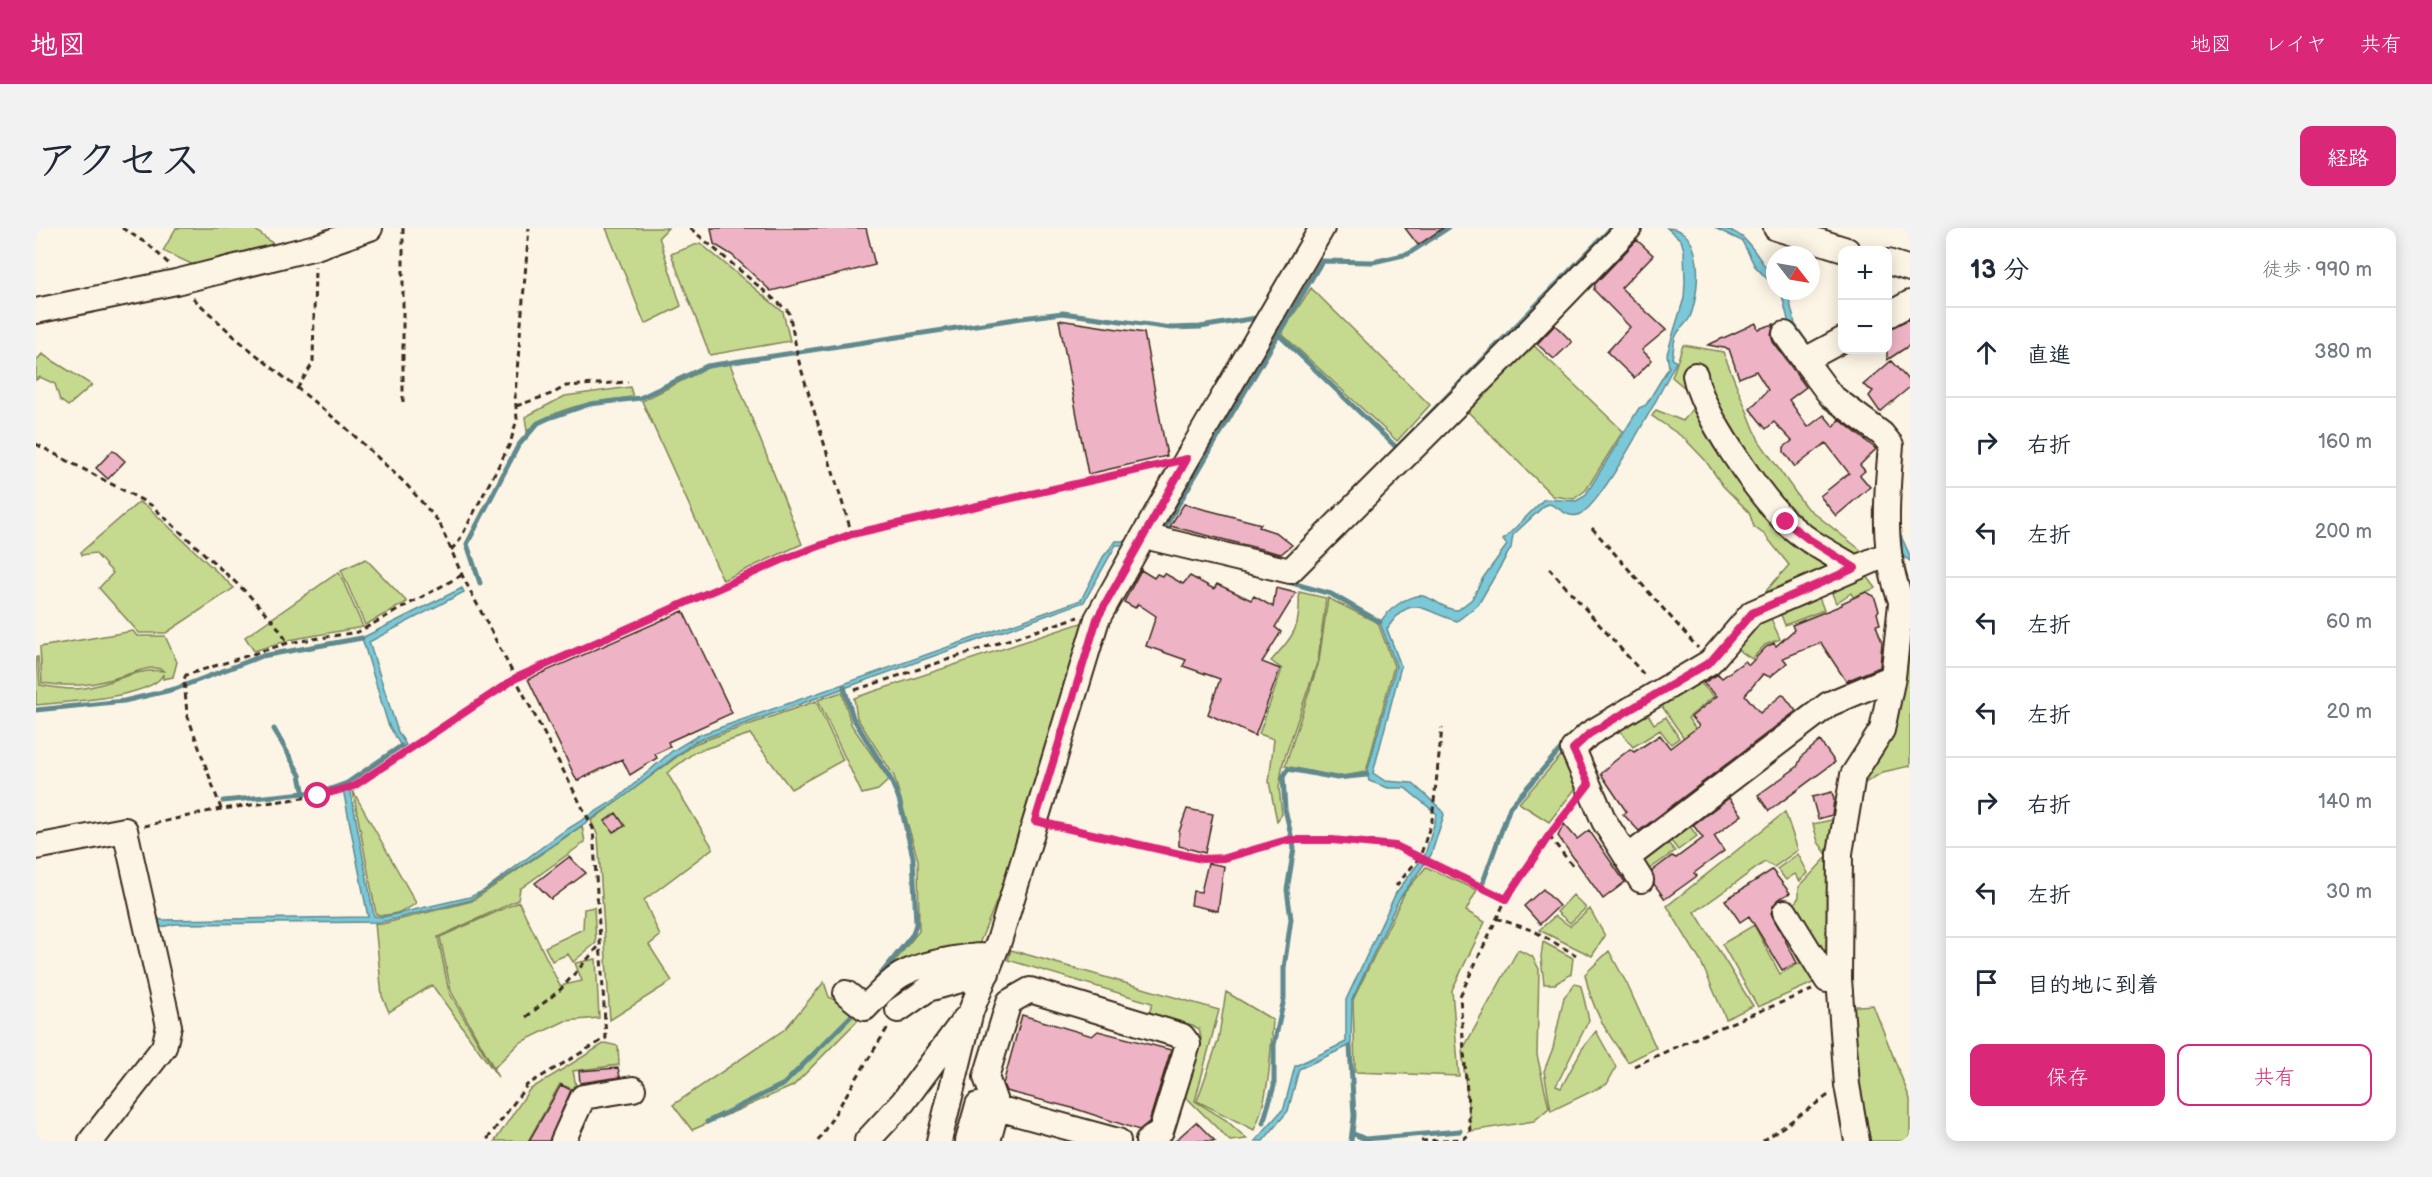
<!DOCTYPE html>
<html lang="ja">
<meta charset="utf-8">
<style>
body{margin:0;font-family:"Balsamiq Sans","Klee One",sans-serif;background:#f2f2f3;color:#1f2937}
.controls{position:absolute;right:18px;top:18px;display:grid;overflow:hidden;border-radius:12px;box-shadow:0 3px 15px #0003}
.controls button{width:54px;height:54px;display:grid;place-items:center;padding:0;border:0;border-bottom:2px solid #e0e1e3;background:#fff;color:#1f2937;font:30px sans-serif}
.compass{position:absolute;left:1730px;top:18px;width:54px;height:54px;border-radius:50%;background:#fff;box-shadow:0 3px 15px #0003;rotate:121deg}
.stop{position:absolute;width:18px;height:18px;margin:-14px;border:4px solid #db2777;border-radius:50%;background:#fff}
.stop.end{background:#db2777;border-color:#fff;box-shadow:0 2px 6px #0008}
.list{margin:0;padding:0;list-style:none}
h2{display:flex;justify-content:space-between;align-items:center;height:78px;margin:0;padding:0 24px;font-size:26px}
h2 small{font-size:20px;font-weight:400;color:#747a83}
.list li{display:grid;grid-template-columns:39px 1fr auto;gap:18px;align-items:center;box-sizing:border-box;height:90px;padding:0 24px;border-top:2px solid #e0e1e3}
.list b{display:block;font-size:22px;white-space:nowrap}
.list em{font-size:20px;font-style:normal;color:#747a83}
.actions{display:flex;gap:12px;padding:18px 24px}
.actions a{flex:1;padding:14px 0;border:2px solid #db2777;border-radius:12px;text-align:center;font-size:21px;color:#db2777}
.actions .main{background:#db2777;color:#fff}
.icon{flex:none;width:33px;height:33px;fill:none;stroke:currentColor;stroke-width:2;stroke-linecap:round;stroke-linejoin:round}
.map{position:relative;flex:none;width:1874px;height:913px;overflow:hidden;border-radius:12px}
header{display:flex;align-items:center;gap:36px;box-sizing:border-box;height:84px;padding:0 30px;background:#db2777;color:#fff}
header strong{font-size:28px}
nav{display:flex;gap:33px;margin-inline-start:auto;font-size:21px}
.intro{display:flex;align-items:center;justify-content:space-between;box-sizing:border-box;height:144px;padding:0 36px}
h1{margin:0;font-size:42px}
.button{padding:15px 27px;border-radius:12px;background:#db2777;color:#fff;font-size:21px;font-weight:700}
main{display:flex;gap:36px;padding:0 36px}
aside{flex:1;background:#fff;border-radius:12px;box-shadow:0 3px 15px #0003}
.map>svg:first-child{display:block}
</style>
<header>
<strong>地図</strong>
<nav><a>地図</a><a>レイヤ</a><a>共有</a></nav>
</header>
<div class="intro"><h1>アクセス</h1><a class="button">経路</a></div>
<main>
<div class="map">
<svg width="1874" height="913" viewBox="0 0 1874 913">
<rect width="100%" height="100%" fill="#fcf5e5"/>
<filter id="ink" filterUnits="userSpaceOnUse"><feTurbulence type="fractalNoise" baseFrequency=".0167" numOctaves="2"/><feDisplacementMap in="SourceGraphic" scale="12" xChannelSelector="R" yChannelSelector="G"/><feConvolveMatrix kernelMatrix="1 2 1 2 8 2 1 2 1" color-interpolation-filters="sRGB"/></filter>
<g filter="url(#ink)">
<path fill="#c5da8f" stroke="#808256" stroke-width="1.5" d="M140,0h77l24,19 -79,20 -35,-16z
M570,0h62l-9,9 22,69 -36,18z
M664,15l83,69 7,29 -80,14 -39,-101z
M1275,60l119,117 -33,36 -114,-106 1,-6z
M1492,112l95,91 -37,59 -12,9 -21,-3 -89,-88z
M1647,117l40,7 36,89 46,65 57,45 -64,32 -29,11 -3,-3 23,-26 -24,-30 -11,-8 -5,-15 -26,-26 -18,-26 -21,-22 -32,-22 4,-6 27,11 16,-21 -27,-23z
M6,126l50,31 -24,21 -8,-6 -5,-16 -15,-7 -4,3v-19z
M694,136l72,180 -79,36 -81,-179 65,-33z
M594,159l3,10c-36,5 -78,8 -106,34l-2,-14 40,-21z
M103,274l9,5 86,81 -68,45h-27l-40,-45 14,-15 -18,-20 -13,2 -1,-3z
M330,331l41,43 -42,23 -24,-55z
M1827,343l13,17 -23,9 -2,-4 -15,10 -6,-14z
M303,344l24,55 -74,13 -35,11 -9,-14z
M1263,364l27,6 -8,62 -35,103 -4,25 3,26 -5,7 -8,-39 5,-43 -15,-5 23,-65 -11,-8c23,-26 30,-33 28,-69z
M1782,367l6,15 -39,15 -6,-15z
M1292,370l50,25 16,43 -28,106 -28,5 -53,-11 34,-105z
M1733,386l11,25 -15,6 -13,14 -18,-12z
M1045,395l5,1 -59,203 -50,122 -98,32 40,-50 -1,-71 -24,-84 -37,-58 -3,-20z
M97,403l4,5h28l12,26 -4,15 -10,2v-5c-9,24 -102,28 -127,31v-48h2l2,28c11,2 22,4 33,4 31,0 60,-22 91,-18 -6,-5 -17,-3 -26,0 -37,12 -56,18 -96,12l-2,-36z
M1874,403v135l-27,6 -20,12 24,-53z
M1661,452l17,16 -26,22 13,18 -13,8 -29,-42z
M806,464l9,32 38,56 -11,10 -16,4 -44,-94z
M780,473l27,59 -52,29 -41,-55 -55,18 -28,21 46,75 -69,52 16,36 -11,9 23,36 -62,39 -12,-184 -7,-15 103,-77z
M1608,480l10,16 12,-7 13,21 -8,6 -11,-14 -27,17 -19,-24z
M1530,522l14,33 -31,39 -30,-19z
M317,563l63,112c-10,8 -28,15 -40,11z
M1749,584l13,38 -24,17 -9,-5 -70,50 58,94 -27,13 -25,-57 -34,-56z
M1804,590l-9,154 -39,-65 7,-10v-10l29,-31 -10,-14 -5,-18z
M1650,593l11,15 -19,14 -11,-14z
M546,598l3,16 -65,47 -2,11 -80,37 11,55 49,85 -66,-92 -43,27 -7,-16 -7,-73 7,1 90,-23z
M1627,609l12,14 -31,22 -10,-13z
M1762,626l10,19 -8,8 -5,-7 -9,6 -9,-11z
M1390,639l51,23 -11,21 19,11 -33,68 7,86 -104,-4 -2,-72 52,-108z
M1537,667l13,13 -16,15 -13,-11z
M483,674l41,84 22,-5 -7,-18 21,-4 3,59 -34,3 -46,22 -25,25 -43,-77 -11,-54z
M558,679l2,36 -23,19 -5,-8 -16,7 -7,-14 38,-18 1,-20z
M1554,681l15,27 -13,20 -53,-26 16,-14 15,10z
M1718,697l26,49 20,-11 -6,-11 6,-6 22,33 -64,28 -36,-63z
M1507,714l30,16 -2,16 -16,10h-11l-3,-27z
M975,722l208,60 -24,91 31,19 21,19 -17,2 -46,-46 17,-57 -2,-9 -7,-4 -43,-10 3,-12 -144,-43z
M1482,722l14,6 7,13 -2,86 12,53 -15,13 -63,10 -9,-80z
M1573,723l18,33 29,64 -28,14c-22,-30 -36,-52 -43,-88z
M788,754l5,15 34,18 -70,71 -101,44 -19,-25 112,-76z
M1539,756l6,2 8,34 -33,66 5,2 21,-39 14,-18 20,36 -9,17 -56,27 -7,-40 9,-23 11,-51z
M1190,764l47,28c-3,38 -3,75 -19,110l-57,-29 21,-60z
M1837,777l37,94v42h-45l-20,-134z
M569,815l13,3 1,19 -46,6 4,20 -17,-7 -32,57h-33l34,-51z"/>
<path fill="#7ac8d8" stroke="#61898e" stroke-width="1.5" d="M1573,0h8l-295,294z
M1631,0c39,0 33,64 23,89 -3,7 -11,11 -14,19 -3,6 -2,15 -4,22l4,4c-12,24 -76,148 -98,153 -12,3 -18,-8 -29,-11l-5,2 -31,29 -2,13 -33,57 -21,16c-32,-8 -45,-31 -70,8l14,37 -28,107 12,8 27,2 30,27 2,5 -13,40 -32,44 -47,101 -1,45 -52,24 -11,42 -25,30h-8l29,-33 11,-42 51,-24v-42l50,-107 29,-38 12,-41 -32,-26h-17l-19,-7 -2,-8 29,-107 -16,-43c6,-12 28,-29 43,-27 13,3 21,14 35,14l14,-11 11,-21 24,-33 -4,-5 41,-41 32,2 9,-5 54,-88 7,-3 23,-38 -2,-13 17,-56 1,-16 -1,-32 -3,-10z
M1679,0c34,0 39,29 60,50v9l-20,-21 -13,-25z
M1743,63h7l2,3 7,30 37,53 15,16 54,44 2,9c-2,25 -8,52 -6,76 1,15 13,26 13,39l-7,-5 -10,-17 4,-89 -63,-61 -44,-61 -8,-33z
M1080,313h10v4h-10l-32,57 -390,140 -73,57 -150,101 -89,22 -207,2 -19,4v-11l5,3 207,-3 -26,-133 7,-2 25,134 9,1 87,-20 13,-6 78,-58 57,-35 54,-47 27,-16 382,-135 22,-43z
M426,360l2,4 -95,50 29,90 8,13 -4,3 -14,-24 -26,-86z"/>
<g fill="none" stroke-linecap="round" stroke-linejoin="round">
<path stroke="#61898e" stroke-width="5" d="M1244,108l116,111
M1135,304l-6,-5 157,-266 51,1 35,-8 40,-26
M1238,350l57,16 49,28
M444,355l-13,-39 51,-98 20,-23 11,-5 41,-14 50,-6 67,-32 315,-48 41,-5 108,15 29,-1 56,-9
M808,459l9,31 37,60 9,21 14,58 3,67 -3,10 -40,50
M0,482l88,-9 51,-12 87,-33 100,-18
M238,501l26,46 4,20
M187,573l102,-10 22,-8 54,-37
M1447,654l27,-75 55,-63
M1314,818l4,70 -3,25
M671,894l77,-38 73,-74
M1227,895l11,-37v-41l10,-46v-31l7,-49 -4,-29 7,-42 -9,-39 -2,-32 5,-8 49,9 30,-3
M1318,906l11,5 95,-8"/>
</g>
<path fill="#eeb4c5" stroke="#3b2a1e" stroke-width="1.5" d="M675,0h155l9,37 -104,26 -39,-36 -18,-11z
M1369,0h38l-25,17z
M1601,12l16,15 -32,33 45,42 -24,20 10,10 -18,18 -27,-26 23,-25 -36,-37 1,-6z
M1874,91v26l-23,15v-31z
M1023,92l85,13 23,123 -79,18z
M1720,95l2,6 16,-5 -3,11 2,7 33,45 -17,13 19,27 16,-12 10,12 5,-8 37,30 -16,16 5,6 -5,4 10,12 -34,29 -16,-20 29,-23 -23,-30 -31,24 -11,-15v-5l8,-6 -18,-19 -8,7 -16,-20 18,-19 -12,-19 -17,7 -10,-29 -21,-4z
M1519,97l17,17 -18,17 -17,-15z
M1855,133l19,21v5l-30,25 -11,-16 4,-5 -10,-6z
M77,222l12,11 -17,18 -12,-11z
M1148,276l77,20 -2,3 18,6 15,12 -11,9 -111,-28z
M1105,342l13,8 3,-4 5,2 2,-3 19,11 7,-8 24,13 3,-5 34,16 3,-4 19,11 3,-19 20,5 -21,34 6,5 -19,30 18,7 -25,67 -47,-22 12,-35 -37,-13 3,-6 -40,-14 10,-30 -18,-12 -3,4 -11,-6z
M1830,364l8,4 5,14 -2,3 3,11 -4,1 6,17 -2,25 -34,14 -25,-38 -38,15 4,5 -17,14 -7,-3 -18,21 15,18 23,-19 13,17 -157,120 -16,-17 3,-3 -25,-37 10,-10 19,-15 4,3 26,-17 10,13 29,-22 -8,-9 26,-21 -14,-13 15,-9 4,4 23,-17 4,4 17,-18 8,-4 2,3 18,-16 -2,-5 50,-20v-2z
M647,383l49,102 -64,29 2,5 -15,7 2,4 -27,17 -8,-16 -45,22 -49,-102z
M1784,513l15,21 -66,49 -11,-16 39,-28 5,-11z
M1796,564l2,8 -2,15 -14,4 -6,-22z
M1693,570l13,17 -28,21 10,15 -30,22 3,3 -32,23 -11,-15 -2,-13 20,-15 4,2 27,-20 -10,-13z
M1151,581l26,5 -8,39 -26,-7v-14z
M580,585l9,13 -12,6 -8,-11z
M1528,596l13,15 12,-9 36,52 -22,17 -45,-63z
M533,629l17,16 -35,26 -16,-16z
M1172,635l16,3 -6,45 -27,-6 2,-14 8,1z
M1736,642l18,23 -13,7 -6,13 26,50 -15,7 -33,-54 -9,6 -15,-22z
M1507,661l16,17 -19,18 -16,-18z
M986,787l70,21 6,-5 73,19 -22,72 -10,8 -63,-21 -70,-18 -3,-7z
M582,840l2,9 -40,6 -1,-12z
M525,857l10,5 -22,51h-20z
M1160,894l19,19h-40z"/>
<g fill="none" stroke-linecap="round" stroke-linejoin="round">
<g stroke="#3b2a1e" stroke-width="28">
<path id="minor" d="M1740,0l71,22
M1852,34l22,7
M0,83l140,-29 140,-35 54,-19
M1852,87l22,-12
M1749,106l46,62 51,38 9,11c-5,59 -11,119 18,173
M1769,132l37,-20
M1659,147c7,39 62,117 91,147 20,19 46,32 69,46
M1108,308l146,35 233,-233 106,-110
M0,619l89,-17 44,196 -5,21 -73,94
M1591,630l202,-154 64,-27
M1605,652l-37,-59 -31,-72 16,-15 121,-72 42,-49 136,-59
M1749,684l42,68 12,-1
M810,765l19,15c10,-10 19,-20 30,-29 21,-16 72,-24 98,-23
M862,782l30,-21 59,-16
M961,880l121,33
M527,913l20,-44 50,-8
M831,913l36,-39 62,-83
M903,913l32,-130 28,-70 98,-322 90,-160 135,-231
M932,913l10,-36
M952,913l9,-33 -11,-31 23,-75 21,-12 152,46 6,8 -27,87 -13,10
M1821,913l-10,-56 -8,-106 1,-126 13,-78 29,-45 11,-53 8,-73"/>
</g>
<path stroke="#3b2a1e" stroke-width="3" stroke-dasharray="6 4.5" stroke-linecap="butt" d="M86,0l27,17 20,19
M367,0v178
M654,0l99,84 10,50 53,172
M157,70l44,41 108,88 61,57 33,38 23,53 131,253 13,210 -79,47 -41,56
M261,161l16,-26 2,-96
M480,178l38,-13 12,-7 62,-4
M0,216l115,61 95,87 29,31 13,20
M1556,300l106,120
M415,322l8,-9 51,-97 7,-25 -2,-24 14,-167
M1513,340l97,109
M819,462l223,-73
M185,581l-34,-95 -3,-35 2,-4 102,-32 70,-11 104,-57
M108,598l71,-16 103,-14 36,-10 161,-108 269,-119 68,-25 309,-70
M1017,598l149,33 23,-1 62,-18h45l64,6 110,53
M1513,608l23,29
M1360,658l24,-29 12,-37 10,-92
M1460,690l38,13 42,24
M490,789l34,-27 40,-45
M1598,838l82,-37 96,-39
M782,913l70,-114
M1385,913l43,-2 6,-6 -10,-137 46,-97 69,-97
M1727,913l67,-47"/>
<use href="#minor" stroke="#fcf5e5" stroke-width="24"/>
</g>
</g>
<g fill="none" stroke-linecap="round" stroke-linejoin="round" filter="url(#ink)">
<path stroke="#db2777" stroke-width="8" d="M282,568l36,-10 162,-108 268,-119 68,-25 335,-75 -90,160 -62,202 167,38 23,-1 62,-18h45l64,6 110,53 42,-62 41,-53 -16,-35 16,-15 121,-72 42,-49 103,-45 -48,-30 -21,-16"/>
</g>
</svg>
<div class="controls">
<button>+</button>
<button>−</button>
</div>
<svg class="compass" viewBox="-18 -18 36 36"><path d="M0-13l5 13h-10z" fill="#e53935"/><path d="M0 13l5-13h-10z" fill="#747a83"/></svg>
<div class="stop" style="left:282px;top:568px"></div>
<div class="stop end" style="left:1750px;top:294px"></div>
</div>
<aside>
<h2>13 分<small>徒歩 · 990 m</small></h2>
<ul class="list">
<li><svg class="icon" aria-label="ahead" viewBox="0 0 24 24"><path d="M12 20V5M6 11l6-6 6 6"/></svg><div><b>直進</b></div><em>380 m</em></li>
<li><svg class="icon" aria-label="right" viewBox="0 0 24 24"><path d="M7 20v-9h11M14 6l5 5-5 5"/></svg><div><b>右折</b></div><em>160 m</em></li>
<li><svg class="icon" aria-label="left" viewBox="0 0 24 24"><path d="M17 20v-9H6M10 6l-5 5 5 5"/></svg><div><b>左折</b></div><em>200 m</em></li>
<li><svg class="icon" aria-label="left" viewBox="0 0 24 24"><path d="M17 20v-9H6M10 6l-5 5 5 5"/></svg><div><b>左折</b></div><em>60 m</em></li>
<li><svg class="icon" aria-label="left" viewBox="0 0 24 24"><path d="M17 20v-9H6M10 6l-5 5 5 5"/></svg><div><b>左折</b></div><em>20 m</em></li>
<li><svg class="icon" aria-label="right" viewBox="0 0 24 24"><path d="M7 20v-9h11M14 6l5 5-5 5"/></svg><div><b>右折</b></div><em>140 m</em></li>
<li><svg class="icon" aria-label="left" viewBox="0 0 24 24"><path d="M17 20v-9H6M10 6l-5 5 5 5"/></svg><div><b>左折</b></div><em>30 m</em></li>
<li><svg class="icon" aria-label="arrive" viewBox="0 0 24 24"><path d="M6 21V4h12l-3 4 3 4H6"/></svg><div><b>目的地に到着</b></div></li>
</ul>
<div class="actions"><a class="main">保存</a><a>共有</a></div>
</aside>
</main>
